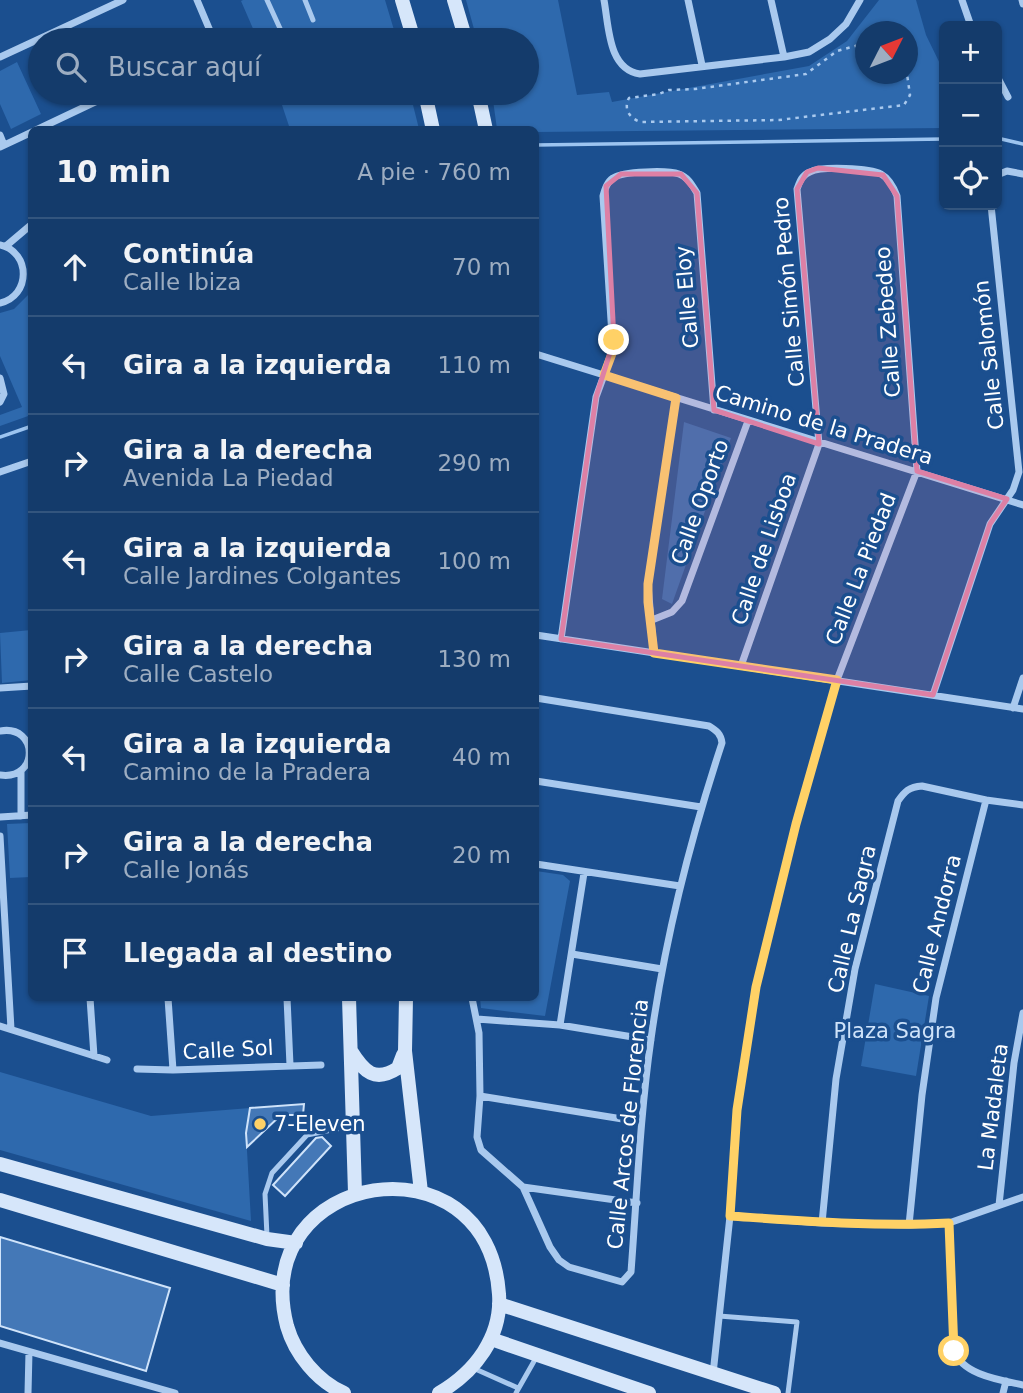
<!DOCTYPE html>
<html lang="es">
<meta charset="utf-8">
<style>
body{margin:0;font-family:"DejaVu Sans",sans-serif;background:#214673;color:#f1f3f6}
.controls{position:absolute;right:21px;top:21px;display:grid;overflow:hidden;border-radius:10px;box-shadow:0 2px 5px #0004}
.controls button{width:63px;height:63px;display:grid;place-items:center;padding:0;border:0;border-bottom:2px solid #33557e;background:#143b6b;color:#f1f3f6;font:35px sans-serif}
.compass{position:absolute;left:855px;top:21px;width:63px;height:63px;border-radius:50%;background:#143b6b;box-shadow:0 2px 5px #0004;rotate:48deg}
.stop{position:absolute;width:21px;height:21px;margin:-16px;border:5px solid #ffd166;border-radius:50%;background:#fff}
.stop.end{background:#ffd166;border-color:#fff;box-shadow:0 2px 7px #0008}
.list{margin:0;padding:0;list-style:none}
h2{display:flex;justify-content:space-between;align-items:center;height:91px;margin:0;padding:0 28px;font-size:30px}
h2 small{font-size:23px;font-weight:400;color:#9dadc1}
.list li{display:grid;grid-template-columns:46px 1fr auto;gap:21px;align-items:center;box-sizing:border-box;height:98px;padding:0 28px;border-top:2px solid #33557e}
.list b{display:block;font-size:26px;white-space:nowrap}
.list p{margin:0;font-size:23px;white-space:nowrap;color:#9dadc1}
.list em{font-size:23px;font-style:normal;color:#9dadc1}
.icon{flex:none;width:38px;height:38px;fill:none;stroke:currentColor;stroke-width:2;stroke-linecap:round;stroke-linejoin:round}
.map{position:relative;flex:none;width:1023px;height:1393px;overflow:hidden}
.search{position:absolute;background:#143b6b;box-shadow:0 2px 5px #0004;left:28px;top:28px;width:511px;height:77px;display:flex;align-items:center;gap:18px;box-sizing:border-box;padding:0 24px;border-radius:38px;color:#9dadc1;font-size:26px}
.panel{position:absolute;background:#143b6b;box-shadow:0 2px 5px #0004;left:28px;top:126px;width:511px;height:875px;border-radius:10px}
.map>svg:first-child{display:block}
</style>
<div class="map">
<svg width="1023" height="1393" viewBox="0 0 1023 1393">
<rect width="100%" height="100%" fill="#1b4f8f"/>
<path fill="#2e69ad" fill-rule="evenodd" d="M243,0h142l12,40h-139l-17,-39z
M466,0h92l19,95 32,-3 3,10 197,-36 38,-25 32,-41h37l10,35 18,37v56l-408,4v-2l-39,-1 -5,-36h35v-53h-50zM866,32h42v42h-42z
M17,62l24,52 -30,15 -11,-25v-33z
M278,93h132l9,36h-129z
M29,294l3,1 -1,120 -31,11v-11l22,-8 -22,-51v-43l14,-4z
M684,422l47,16 -59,166 -10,-5z
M31,630v50l-29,3 -2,-50z
M31,823v54l-21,1 -3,-54z
M536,871l27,4 7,6 -25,135 -64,-8 -1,-10h56z
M875,984l54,12 -13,80 -55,-10z
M0,1072l151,44 99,-8 -4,25 5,88 -251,-71z"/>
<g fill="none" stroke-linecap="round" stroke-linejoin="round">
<path stroke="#9cc4f0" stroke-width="3.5" d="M997,138l26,6
M536,145l408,-6
M0,437l32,-11"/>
</g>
<path fill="#4478b7" stroke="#cfe3fa" stroke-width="2" d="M304,1104l-1,11h-22l-34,32 -1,-14 4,-25z
M322,1137l9,9 -46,50 -12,-11 43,-47z
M0,1237l170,51 -24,83 -146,-45z"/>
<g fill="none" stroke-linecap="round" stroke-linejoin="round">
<path stroke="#a9c9ee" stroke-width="2.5" stroke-dasharray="3.5 5" stroke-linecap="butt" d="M866,43l-29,8 -31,23 -111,15 -26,1 -10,4 -30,4c-6,11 1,21 12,24l138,-2 125,-15 6,-10 -3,-21"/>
<path stroke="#a9c9ee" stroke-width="5" d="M267,0l16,35
M305,0l8,20
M267,1236l-2,-42 7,-21 35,-38 44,-9
M719,1316l78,6 -9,71
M473,1368l45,20
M516,1393l21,-37"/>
<path stroke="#a9c9ee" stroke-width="7" d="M197,0l14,33v7
M604,0c5,27 4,69 36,74l144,-17 25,-5 21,-13 16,-15 14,-24
M688,0l14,65
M771,0l13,57
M962,0l9,26
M1022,0l1,4
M0,57l123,-57
M997,76l11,21
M36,130l78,-37
M0,135l4,10
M0,147l32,-15
M997,175l10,-4 16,3
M0,245c31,7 31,51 0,58
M6,246l26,-22
M536,354l487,151
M0,378l4,16 -4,8
M0,472l32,-11
M652,620l20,-8 10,-11 66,-180
M536,635l487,74
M561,639l35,-242 17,-46 -10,-155c2,-7 4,-14 10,-18 10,-7 55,-8 66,-4 9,3 13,11 18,19l17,217
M654,653l-6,-68 28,-187
M0,688l32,-2
M933,695l57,-171 23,-34 6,-18 -28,-267
M1013,708l10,-30
M0,731c39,-7 39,50 0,44
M21,771v45
M536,781l165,26
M0,817l32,-2
M0,836l11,193
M536,864l144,22
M572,954l90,15
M90,998l4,58
M168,998l5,72
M287,998l3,67
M472,998l7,35 1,63 -3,41 4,13 42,37 27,60 9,13 10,7 53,15 9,-10c6,-78 9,-156 20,-233 14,-101 39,-199 71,-296 -1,-9 -5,-12 -13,-17l-173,-28
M477,1019l83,6 91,15
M560,1025l24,-152
M0,1026l107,34
M137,1069l36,1 148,-5
M480,1096l161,26
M523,1187l114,16
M999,1205l15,-142 9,-50
M730,1216l92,7 87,2 40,-2 74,-26
M822,1223l14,-144 19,-110 43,-168c7,-10 11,-14 24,-15l64,14 37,5
M949,1223l5,128c9,24 46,29 69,34
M909,1225l13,-130 14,-97 50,-198
M0,1343l175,50
M713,1374l17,-158 7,-106 19,-123 40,-163 41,-144 80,-209 -20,-275c-3,-8 -7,-17 -16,-22 -11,-6 -60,-8 -71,-2 -8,3 -10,9 -13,17l22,255 -78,222
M28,1393l1,-41
M1003,1393l3,-12"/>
<path stroke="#d6e6fa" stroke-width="14" d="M402,0l12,40
M454,0l12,40
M425,93l8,37
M478,93l8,37
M349,998l6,195
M406,998l-1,53 16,141
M351,1051c13,21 24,32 47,17l5,-13
M0,1164l267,75 29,4
M0,1200l283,85
M499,1304l275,89
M491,1339l158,54
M344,1393c-27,-12 -49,-39 -57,-67 -40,-156 201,-195 212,-32 3,43 -24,78 -60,99"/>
</g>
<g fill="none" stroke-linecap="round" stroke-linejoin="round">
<path stroke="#ffd166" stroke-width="9" d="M614,340l-1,11 -9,24 72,23 -28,186v18l6,51 183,27 -41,144 -40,163 -19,123 -7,106c73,5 146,11 219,7l5,128"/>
</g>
<path fill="#dd80a5" fill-opacity="0.2" stroke="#dd80a5" stroke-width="5" stroke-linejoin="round" d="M818,168l65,7 14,21 20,275 90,28 -17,25 -57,171 -372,-56 35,-242 18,-57 -8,-154 15,-12h60l16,19 17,217 105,34 -22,-255 10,-17z"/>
<circle fill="#ffd166" stroke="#1b4f8f" stroke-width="2.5" cx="260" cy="1124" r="7"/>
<g text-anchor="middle" stroke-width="7" stroke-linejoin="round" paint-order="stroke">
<g font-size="21" fill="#fff" stroke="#1b4f8f">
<text transform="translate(789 292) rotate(-95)" y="7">Calle Simón Pedro</text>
<text transform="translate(687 297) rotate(-95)" y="7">Calle Eloy</text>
<text transform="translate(888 322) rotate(-94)" y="7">Calle Zebedeo</text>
<text transform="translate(989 355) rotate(-96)" y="7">Calle Salomón</text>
<text transform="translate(824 425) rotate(17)" y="7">Camino de la Pradera</text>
<text transform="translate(700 502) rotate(-70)" y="7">Calle Oporto</text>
<text transform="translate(764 549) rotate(-71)" y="7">Calle de Lisboa</text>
<text transform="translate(861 569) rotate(-69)" y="7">Calle La Piedad</text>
<text transform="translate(852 919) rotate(-77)" y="7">Calle La Sagra</text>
<text transform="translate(937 924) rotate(-76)" y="7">Calle Andorra</text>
<text transform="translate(228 1050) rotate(-3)" y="7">Calle Sol</text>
<text transform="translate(993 1107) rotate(-83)" y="7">La Madaleta</text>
<text transform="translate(628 1124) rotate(-84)" y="7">Calle Arcos de Florencia</text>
</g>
<g font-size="21" fill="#cfe3fa" stroke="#1b4f8f">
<text x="895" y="1038">Plaza Sagra</text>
</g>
<g font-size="21" fill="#fff" stroke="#1b4f8f" text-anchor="start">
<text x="274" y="1131">7-Eleven</text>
</g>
</g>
</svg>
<div class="controls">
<button>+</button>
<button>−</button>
<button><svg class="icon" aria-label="locate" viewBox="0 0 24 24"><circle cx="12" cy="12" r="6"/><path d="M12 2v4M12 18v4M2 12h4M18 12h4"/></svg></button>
</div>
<svg class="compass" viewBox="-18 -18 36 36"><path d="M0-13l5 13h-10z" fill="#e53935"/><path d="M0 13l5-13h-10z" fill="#9dadc1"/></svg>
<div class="stop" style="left:954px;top:1351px"></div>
<div class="stop end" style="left:614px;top:340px"></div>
<div class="search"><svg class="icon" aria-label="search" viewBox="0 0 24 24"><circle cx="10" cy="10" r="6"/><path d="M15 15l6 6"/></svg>Buscar aquí</div>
<section class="panel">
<h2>10 min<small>A pie · 760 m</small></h2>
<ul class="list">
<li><svg class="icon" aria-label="ahead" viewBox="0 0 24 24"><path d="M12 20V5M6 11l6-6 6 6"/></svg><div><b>Continúa</b><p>Calle Ibiza</p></div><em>70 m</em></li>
<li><svg class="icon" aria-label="left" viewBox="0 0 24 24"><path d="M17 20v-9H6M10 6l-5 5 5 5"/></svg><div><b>Gira a la izquierda</b></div><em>110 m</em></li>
<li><svg class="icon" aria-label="right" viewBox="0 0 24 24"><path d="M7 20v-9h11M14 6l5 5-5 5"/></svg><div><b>Gira a la derecha</b><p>Avenida La Piedad</p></div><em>290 m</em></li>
<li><svg class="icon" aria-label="left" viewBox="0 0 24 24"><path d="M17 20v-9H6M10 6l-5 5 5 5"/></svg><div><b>Gira a la izquierda</b><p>Calle Jardines Colgantes</p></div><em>100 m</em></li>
<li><svg class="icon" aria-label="right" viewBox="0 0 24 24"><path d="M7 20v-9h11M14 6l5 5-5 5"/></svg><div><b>Gira a la derecha</b><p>Calle Castelo</p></div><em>130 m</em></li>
<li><svg class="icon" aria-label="left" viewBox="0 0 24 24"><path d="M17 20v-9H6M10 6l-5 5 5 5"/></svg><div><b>Gira a la izquierda</b><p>Camino de la Pradera</p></div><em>40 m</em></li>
<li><svg class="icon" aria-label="right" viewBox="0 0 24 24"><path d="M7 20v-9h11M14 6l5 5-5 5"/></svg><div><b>Gira a la derecha</b><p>Calle Jonás</p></div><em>20 m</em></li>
<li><svg class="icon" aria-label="arrive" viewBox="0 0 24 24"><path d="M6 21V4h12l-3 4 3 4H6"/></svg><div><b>Llegada al destino</b></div></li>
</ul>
</section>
</div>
